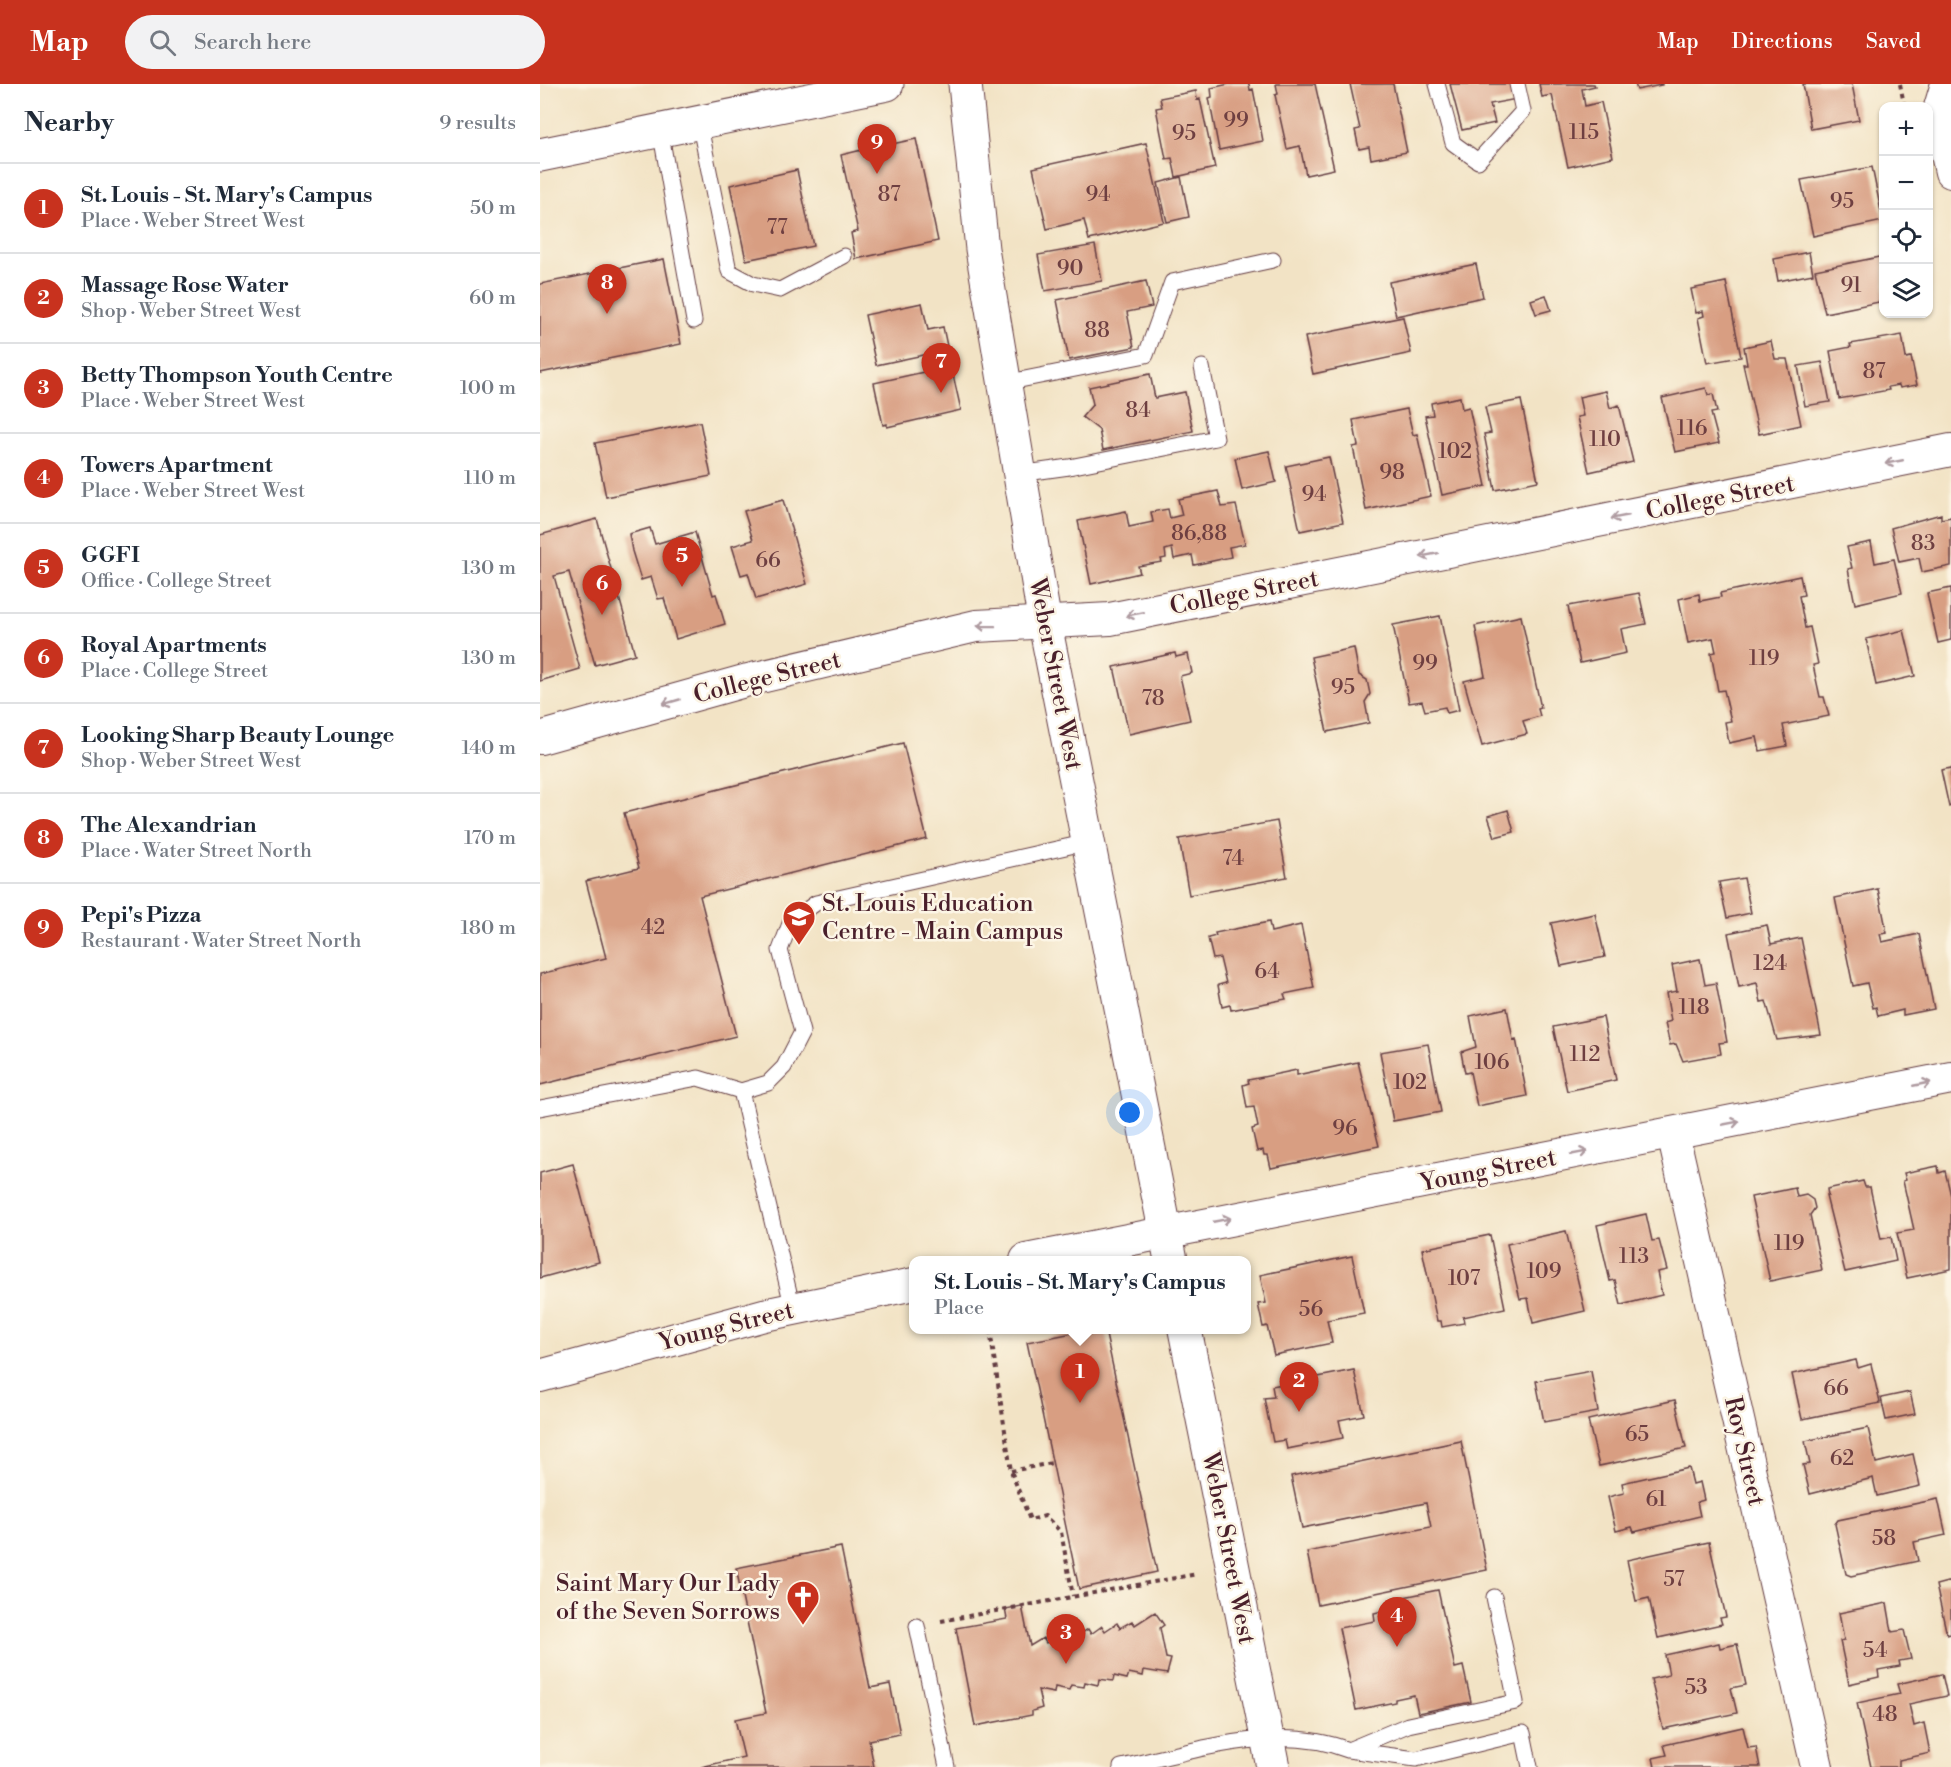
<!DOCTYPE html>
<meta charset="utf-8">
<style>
body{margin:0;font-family:"Libre Bodoni",serif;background:#f2f2f3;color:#1f2937}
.controls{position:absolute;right:18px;top:18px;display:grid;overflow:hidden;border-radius:12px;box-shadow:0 2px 4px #0004}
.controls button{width:54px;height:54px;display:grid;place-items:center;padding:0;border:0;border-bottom:2px solid #e0e1e3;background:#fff;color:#1f2937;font:30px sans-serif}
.you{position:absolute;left:590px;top:1029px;width:21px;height:21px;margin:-15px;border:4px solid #fff;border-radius:50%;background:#1a73e8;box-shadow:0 0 0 9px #1a73e833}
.badge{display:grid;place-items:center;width:39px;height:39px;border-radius:50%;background:#c8321e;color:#fff;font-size:20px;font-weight:700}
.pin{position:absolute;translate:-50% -50px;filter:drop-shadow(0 2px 3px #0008)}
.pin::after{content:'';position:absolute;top:32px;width:21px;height:18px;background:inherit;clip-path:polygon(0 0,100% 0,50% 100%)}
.popup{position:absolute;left:369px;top:1172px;width:342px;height:78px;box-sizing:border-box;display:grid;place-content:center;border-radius:12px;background:#fff;filter:drop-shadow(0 2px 4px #0005);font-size:20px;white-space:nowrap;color:#747a83}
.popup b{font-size:22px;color:#1f2937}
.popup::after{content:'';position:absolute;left:50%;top:100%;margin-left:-12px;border:12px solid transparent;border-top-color:#fff}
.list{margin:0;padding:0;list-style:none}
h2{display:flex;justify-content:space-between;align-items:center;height:78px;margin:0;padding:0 24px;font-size:26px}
h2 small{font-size:20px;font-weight:400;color:#747a83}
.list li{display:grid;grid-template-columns:39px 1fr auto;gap:18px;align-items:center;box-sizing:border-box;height:90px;padding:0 24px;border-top:2px solid #e0e1e3}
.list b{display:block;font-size:22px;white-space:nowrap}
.list p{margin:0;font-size:20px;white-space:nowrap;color:#747a83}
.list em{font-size:20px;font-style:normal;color:#747a83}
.icon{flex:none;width:33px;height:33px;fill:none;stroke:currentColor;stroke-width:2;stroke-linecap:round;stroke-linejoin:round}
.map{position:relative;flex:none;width:1411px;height:1683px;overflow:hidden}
header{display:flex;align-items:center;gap:36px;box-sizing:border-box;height:84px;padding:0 30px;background:#c8321e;color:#fff}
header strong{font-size:28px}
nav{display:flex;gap:33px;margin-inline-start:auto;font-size:21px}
.search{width:420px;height:54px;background:#f2f2f3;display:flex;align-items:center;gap:15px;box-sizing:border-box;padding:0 21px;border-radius:33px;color:#747a83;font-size:22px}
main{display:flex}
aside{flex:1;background:#fff}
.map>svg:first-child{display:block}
</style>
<header>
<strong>Map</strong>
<div class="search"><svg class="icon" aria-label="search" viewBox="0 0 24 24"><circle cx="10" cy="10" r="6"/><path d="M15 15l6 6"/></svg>Search here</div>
<nav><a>Map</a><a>Directions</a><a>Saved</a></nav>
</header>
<main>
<aside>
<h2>Nearby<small>9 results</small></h2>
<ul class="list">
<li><span class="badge">1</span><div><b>St. Louis - St. Mary's Campus</b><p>Place · Weber Street West</p></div><em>50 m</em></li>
<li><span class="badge">2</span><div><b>Massage Rose Water</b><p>Shop · Weber Street West</p></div><em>60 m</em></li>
<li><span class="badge">3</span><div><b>Betty Thompson Youth Centre</b><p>Place · Weber Street West</p></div><em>100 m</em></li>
<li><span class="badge">4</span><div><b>Towers Apartment</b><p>Place · Weber Street West</p></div><em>110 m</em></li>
<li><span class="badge">5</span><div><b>GGFI</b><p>Office · College Street</p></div><em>130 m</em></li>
<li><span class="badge">6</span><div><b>Royal Apartments</b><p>Place · College Street</p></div><em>130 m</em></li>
<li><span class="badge">7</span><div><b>Looking Sharp Beauty Lounge</b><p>Shop · Weber Street West</p></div><em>140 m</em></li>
<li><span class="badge">8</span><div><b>The Alexandrian</b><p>Place · Water Street North</p></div><em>170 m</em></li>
<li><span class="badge">9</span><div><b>Pepi's Pizza</b><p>Restaurant · Water Street North</p></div><em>180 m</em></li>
</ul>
</aside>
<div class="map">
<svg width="1411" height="1683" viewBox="0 0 1411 1683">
<rect width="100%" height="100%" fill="#fcf5e5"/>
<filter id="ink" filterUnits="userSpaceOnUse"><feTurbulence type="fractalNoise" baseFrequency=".0167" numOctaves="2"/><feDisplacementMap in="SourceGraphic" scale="12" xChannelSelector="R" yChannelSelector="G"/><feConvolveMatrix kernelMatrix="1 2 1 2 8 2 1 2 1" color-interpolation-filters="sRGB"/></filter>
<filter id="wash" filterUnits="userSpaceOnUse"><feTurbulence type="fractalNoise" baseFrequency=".008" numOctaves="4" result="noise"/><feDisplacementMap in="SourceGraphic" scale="24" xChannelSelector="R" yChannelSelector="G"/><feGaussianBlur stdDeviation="1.35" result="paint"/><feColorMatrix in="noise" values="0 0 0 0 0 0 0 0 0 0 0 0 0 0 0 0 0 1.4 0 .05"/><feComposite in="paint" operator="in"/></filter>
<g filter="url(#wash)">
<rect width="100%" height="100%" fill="#f2e3c5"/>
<g id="blocks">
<path fill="#d89e82" d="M689,0h20l1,6 3,-1 10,52 -44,9 -10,-52 3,-1 -1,-9z
M736,0h39l19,85 -28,6 -6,-29 -13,3 -12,-54 3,-1z
M810,0h43l14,68 -36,7 -2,-12 -10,2 -4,-19 5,-1z
M910,0h64l3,15 -27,5 5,19 -33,7z
M999,0h55l1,2 -13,3 3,17 16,-4 12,55 -45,10 -16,-72 -10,2z
M1095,0h27v1l-25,5z
M1263,0h49l7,36 -48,9z
M656,7l1,9 3,-1 15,69 -39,9 -4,-19 -6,1 -10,-51 6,-1 -2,-9z
M376,55l22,102 -82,18 -5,-26 7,-2 -17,-76 25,-6 2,8 20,-4 -1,-8z
M606,59l18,79 -75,18 -5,-20 -37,9 -14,-61z
M1332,83l11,54 -70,15 -12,-56z
M257,86l16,76 -67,14 -16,-75z
M641,93l8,40 -22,5 -9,-39z
M555,161l7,36 -57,10 -7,-36z
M1269,168l4,22 -35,7 -4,-22z
M1344,172v45l-59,12 -10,-43z
M124,175l17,85 -141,29v-89z
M936,180l7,33 -87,19 -7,-34z
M606,197l6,26 -25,5 7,35 -65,13 -12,-60z
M1186,198l15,75 -34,6 -9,-45 6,-2 -1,-5 -7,2 -5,-24z
M1006,211l5,15 -15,4 -5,-14z
M382,219l6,27 15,-3 4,19 -14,3v4l-57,12 -11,-50z
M863,233l8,36 -98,21 -8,-37z
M1362,251l4,23 5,-1 6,28 -17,3 -1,-3 -11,2 1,3 -50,9 -9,-48 21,-4 -1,-3z
M1231,257l4,18h12l14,66 -42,9 -16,-70h4l-3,-17z
M1282,278l8,40 -25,4 -7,-40z
M411,282l10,44 -74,17v-3l-4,1 -9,-42z
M610,290l5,24 30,-6 8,39 -90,19 -4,-20 -17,-13 11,-13 -4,-17z
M1166,304l2,7 5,-1 4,18 -6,1 8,30 -44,9 -13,-54z
M1066,307l4,17 9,-3 14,57 -44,10 -12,-55 6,-1 -4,-19z
M920,313l2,12 7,-2 17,79 -44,9 -17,-79 8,-1 -2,-12z
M981,316l17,81 -43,9 -11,-56 7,-1 -6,-26z
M867,325l6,26 4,-1 14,62 -65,14 -13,-63 5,-1 -5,-26z
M160,338l11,54 -105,21 -11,-54z
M729,367l7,31 -34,8 -7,-32z
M789,373l14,65 -43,9 -14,-65z
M678,407l4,16 14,-2 9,39 -16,3 2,10 -37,8 -2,-10 -18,4 -2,-11 -7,2 1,8 -5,1 1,3 -24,4 2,7 -49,11 -13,-63 48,-10 3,16 24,-5 -2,-10 17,-3 2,9 12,-3 -4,-16z
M243,416l24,84 -51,15 -8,-26 -7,2 -9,-29 21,-6 -9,-29z
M1401,430v5l10,-2v49l-29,6 -3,-14 -20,4 -8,-34z
M57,435l38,135 -40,11 -26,-93 -15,4 26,93 -40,12v-146z
M110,444l5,16 40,-12 18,63 3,-1 9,30 -49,15 -12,-41 -6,1 -7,-22 -10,3 -9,-29 -3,-17z
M1331,458l4,21 19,-4 8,34 -47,11 -7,-35 4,-1 -5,-21z
M1260,492l4,19 -5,1 6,32 5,-1 8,37 -5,1 7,32h4l5,19 -46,9 4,21 -27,5 -3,-14 -28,6 -4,-21 6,-1 -7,-31 -6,1 -7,-38 5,-1 -3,-14 -25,5 -9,-44 20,-5 1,7 21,-4 -1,-4z
M1411,504v52l-13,3 -11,-50z
M1099,509l7,31 -25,5 5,24 -46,10 -12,-57z
M900,532l19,94 -12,3 -2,-6 -20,4 -3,-10 -13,2 -16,-78z
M981,532l20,92 -3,1 2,7 -17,5 4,13 -45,12 -18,-65 21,-5 -10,-50z
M1364,546l11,46 -39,9 -10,-46z
M814,564l5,27 8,5 3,14 -5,8 4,21 -42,9 -16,-75z
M635,569l1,4 12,-3 4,19 -12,3 10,44 -61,14 -15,-67z
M363,659l24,96 -227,57 36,140 -196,49v-111l66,-16 -20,-77 53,-13 -15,-55z
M1411,684v38l-2,1 -8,-37z
M968,726l6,22 -19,5 -7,-21z
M737,737l10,56 -98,18 -10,-56z
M1204,794l7,35 -24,5 -8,-36z
M1338,805l9,44 -7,1 2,8 37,-8 15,75 -31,6v-5l-25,6 -2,-9 -3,1 -6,-25 -14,3 -18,-88z
M1055,830l10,43 -44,9 -10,-43z
M729,838l2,10 30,-7 13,63 -30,6 2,5 -55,11 -1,-5 -8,2 -4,-22 8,-2 -6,-25 -7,1 -5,-21 8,-2 -1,-3z
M1227,841l4,19 30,-6 20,97 -44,5 -11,-39 -5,1 -4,-19 -18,4 -11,-54z
M1160,875l5,26 11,-2 11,59 -8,1 2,11 -38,7 -7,-17 -6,1 -5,-22 6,-2 -5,-28 11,-2 -5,-26z
M967,924l6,32 3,-1 11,57 -50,10 -7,-34 -5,1 -4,-21 15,-5 -6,-31z
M1063,933l13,63 -49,11 -14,-64z
M888,960l13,68 -48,9 -13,-69z
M818,978l21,84 -108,22 -3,-13h-4l-1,-5 -6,1 -5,-22 6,-2 -4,-20 -7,1 -4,-23 6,-2 -1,-3 49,-10v5z
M33,1080l26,98 -59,16v-105z
M1398,1082l1,7 6,-2 6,25v73l-44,9 -10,-45 17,-3 -11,-49 3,-1 -2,-7z
M1323,1097l2,6h5l11,52 10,-2 5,24 -51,11 -19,-76h2l-1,-7z
M1255,1104l2,9 9,-2 7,5 2,8 -5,7 12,55 -52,11 -19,-84z
M1106,1130l6,27 7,-1 8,30 -10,2 5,23 -41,10 -6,-25 -5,1 -13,-56z
M1026,1147l19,80 -52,12 -5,-25 -8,1 -13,-55z
M950,1151l15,73 -42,9 1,6 -22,4 -1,-6h-4l-15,-72z
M812,1172l12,57 -37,7 5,23 -58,12 -7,-29 -4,1 -5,-23 8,-1 -6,-28z
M548,1246h17l52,242 -78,17 -52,-247z
M1316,1276l2,8 13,-4 9,39 -78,16 -10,-45z
M814,1286l10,45 -25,5 4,18 -56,11 -2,-9 -12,2 -9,-44 10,-1 -2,-11z
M1051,1287l7,41 -54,10 -8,-41z
M1370,1308l5,22 -29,6 -5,-22z
M1135,1316l11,48 -87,18 -11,-46z
M1328,1344l8,35 37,-9 7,32 -43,10 -4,-18 -63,16 -7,-29 7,-1 -5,-23z
M921,1357l26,129 -169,35 -11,-53 124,-25 -5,-24 -124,25 -11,-52z
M1149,1384l4,16 7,-2 4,18 -7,2 3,14 -66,16 -2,-5 -16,4 -8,-34 16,-4 -2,-10z
M1398,1415l8,36 -32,7 4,19 -67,15 -5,-2 -11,-50 3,-4z
M1169,1458l17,75 -6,1 2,6 -64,14 -9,-40 -13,3 -9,-41z
M301,1463l29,141 20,-4 10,50 -31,6 5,27h-173l43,-10 -9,-38 31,-6 -30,-145z
M1411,1497v53l-4,1 -11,-50z
M898,1506l17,78 8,-2 8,36 -53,11 -4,-18 -19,4v3l-39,8 -17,-82 36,-7 -1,-8 21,-5 -1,-9z
M1347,1519l5,29 12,-2 7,29 -12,2 1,5 -22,4 1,7 -30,7 -9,-43 4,-1 -5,-27z
M482,1522l8,40 13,-8 3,5 12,-8 4,4 11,-7 3,5 12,-8 3,5 11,-8 3,5 12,-8 3,5 12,-7 3,4 20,-13 9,13 -4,3 6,30 5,1 -4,15 -23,-4 -1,6 -14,-3 -2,6 -13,-3 -1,5 -14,-2 -1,6 -13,-3 -1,5 -13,-2 -2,5 -14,-3 -1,6 -16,-3 4,18 -10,3v4l-57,11 -19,-98 51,-9 -2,-10z
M1179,1559l1,5 17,-4 9,41 -15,3 6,25 -74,16 -12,-50 18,-4 -4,-20z
M1402,1590l5,22 -38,8 5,22 10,-3 6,30 -31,7v7h-28l-14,-64 43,-9 -3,-10z
M1203,1643l5,21 8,-1 4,20h-105l-2,-9 14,-3 -3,-10z"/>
</g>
</g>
<g filter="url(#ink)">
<use href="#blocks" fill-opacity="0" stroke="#633c42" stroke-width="1.5"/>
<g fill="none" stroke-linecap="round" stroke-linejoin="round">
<g stroke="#633c42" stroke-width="17">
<path id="service" d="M897,0l16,59 25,18 45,-50 -6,-27
M159,37l30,150 24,13 27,6 64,-34
M120,45l34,192
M465,299l141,-28 26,-73 101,-22
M479,390l50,-7 147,-29 -14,-71
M201,1007l52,218
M0,1024l158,-30 43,13 27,-8 16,-16 18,-35 -22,-82 11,-29 25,-18 272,-61
M377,1542l30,141
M808,1666l68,9 107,-26 7,34
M581,1683c72,-15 155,-45 227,-17l60,-25 108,-23 -22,-105"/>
</g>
<g stroke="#633c42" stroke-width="34">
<path id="minor" d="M1407,0l-9,30 13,58
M0,654l208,-58 228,-54 134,-7 841,-169
M1133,1050l144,633
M486,1176l925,-182
M0,1292l224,-61 150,-31"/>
</g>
<g stroke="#633c42" stroke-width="35">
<path id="tertiary" d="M0,71l347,-71"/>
</g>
<g stroke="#633c42" stroke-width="35">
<path id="secondary" d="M425,0l17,165 63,375 126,636
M645,1246l88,437"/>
</g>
<path stroke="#633c42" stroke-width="4" stroke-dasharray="4.5 4.5" stroke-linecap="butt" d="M1360,0l4,20
M450,1246l21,141 19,49 15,-4 16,16 12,64
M471,1387l41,-8
M401,1537l256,-47"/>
<use href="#service" stroke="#fff" stroke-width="15"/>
<use href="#minor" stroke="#fff" stroke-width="32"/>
<use href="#tertiary" stroke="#fff" stroke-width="33"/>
<use href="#secondary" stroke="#fff" stroke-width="33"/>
</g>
<defs><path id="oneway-shaft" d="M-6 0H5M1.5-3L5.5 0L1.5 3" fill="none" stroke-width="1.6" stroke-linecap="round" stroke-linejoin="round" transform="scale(1.5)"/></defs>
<g stroke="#ae9aa0">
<use href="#oneway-shaft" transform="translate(1354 378) rotate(169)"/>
<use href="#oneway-shaft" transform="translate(1080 433) rotate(169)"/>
<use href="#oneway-shaft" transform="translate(889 471) rotate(169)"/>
<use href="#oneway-shaft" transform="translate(595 530) rotate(169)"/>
<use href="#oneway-shaft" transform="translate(446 542) rotate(-179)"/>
<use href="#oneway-shaft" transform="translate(131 618) rotate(164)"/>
<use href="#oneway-shaft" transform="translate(1382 1000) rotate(-11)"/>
<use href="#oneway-shaft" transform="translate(1191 1039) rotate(-11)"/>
<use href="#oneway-shaft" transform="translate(1039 1069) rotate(-11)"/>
<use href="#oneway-shaft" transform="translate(682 1136) rotate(-11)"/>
</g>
</g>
<defs>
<g id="school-pin" transform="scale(1.725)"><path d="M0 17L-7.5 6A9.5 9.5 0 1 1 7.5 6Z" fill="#c8321e" stroke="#fcf5e5"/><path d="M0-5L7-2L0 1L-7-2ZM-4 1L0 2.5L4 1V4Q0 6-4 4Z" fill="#fff"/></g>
<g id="church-pin" transform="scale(1.725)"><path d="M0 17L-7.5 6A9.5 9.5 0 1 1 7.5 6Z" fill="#c8321e" stroke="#fcf5e5"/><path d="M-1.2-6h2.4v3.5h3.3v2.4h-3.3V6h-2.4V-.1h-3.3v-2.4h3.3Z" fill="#fff"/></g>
</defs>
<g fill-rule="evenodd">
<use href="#school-pin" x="259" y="833"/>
<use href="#church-pin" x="263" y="1513"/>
</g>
<g text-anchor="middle" stroke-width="5" stroke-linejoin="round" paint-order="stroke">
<g font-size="21" fill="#6e3f41">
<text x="696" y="43">99</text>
<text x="1044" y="55">115</text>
<text x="644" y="56">95</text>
<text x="349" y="117">87</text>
<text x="558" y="117">94</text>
<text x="1302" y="124">95</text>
<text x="237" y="150">77</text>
<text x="530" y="191">90</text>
<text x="1311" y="208">91</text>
<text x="557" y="253">88</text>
<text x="1334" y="294">87</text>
<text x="598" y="333">84</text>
<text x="1152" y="351">116</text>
<text x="1065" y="362">110</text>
<text x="915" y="374">102</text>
<text x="852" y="395">98</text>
<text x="774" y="417">94</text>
<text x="659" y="456">86,88</text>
<text x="1383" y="466">83</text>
<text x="228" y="483">66</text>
<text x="1224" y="581">119</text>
<text x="885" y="586">99</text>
<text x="803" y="610">95</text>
<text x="613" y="621">78</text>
<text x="693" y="781">74</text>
<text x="113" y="850">42</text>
<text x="1230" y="886">124</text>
<text x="727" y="894">64</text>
<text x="1154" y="930">118</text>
<text x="1045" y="977">112</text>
<text x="952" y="985">106</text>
<text x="870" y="1005">102</text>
<text x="805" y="1051">96</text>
<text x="1249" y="1166">119</text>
<text x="1094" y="1179">113</text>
<text x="1004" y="1194">109</text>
<text x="924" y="1201">107</text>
<text x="771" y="1232">56</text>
<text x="1296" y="1311">66</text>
<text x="1097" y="1357">65</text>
<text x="1302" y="1381">62</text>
<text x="1116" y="1422">61</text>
<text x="1344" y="1461">58</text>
<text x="1134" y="1502">57</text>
<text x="1335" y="1573">54</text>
<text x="1156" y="1610">53</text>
<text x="1345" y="1637">48</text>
</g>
<g font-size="24" fill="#4a1f2b" stroke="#fcf5e5">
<text transform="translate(1180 413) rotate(-11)" y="8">College Street</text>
<text transform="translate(704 508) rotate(-11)" y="8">College Street</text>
<text transform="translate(516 590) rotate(79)" y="8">Weber Street West</text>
<text transform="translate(227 593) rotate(-14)" y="8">College Street</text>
<text transform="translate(948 1086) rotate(-11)" y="8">Young Street</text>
<text transform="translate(186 1242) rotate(-14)" y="8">Young Street</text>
<text transform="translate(1205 1367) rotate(77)" y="8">Roy Street</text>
<text transform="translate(689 1464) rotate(79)" y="8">Weber Street West</text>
</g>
<g font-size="24" fill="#4a1f2b" stroke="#fcf5e5" text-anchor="start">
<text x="282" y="827">St. Louis Education<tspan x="282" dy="28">Centre - Main Campus</tspan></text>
<text x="240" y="1507" text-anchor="end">Saint Mary Our Lady<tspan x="240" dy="28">of the Seven Sorrows</tspan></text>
</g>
</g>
</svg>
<div class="controls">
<button>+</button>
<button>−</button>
<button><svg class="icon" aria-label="locate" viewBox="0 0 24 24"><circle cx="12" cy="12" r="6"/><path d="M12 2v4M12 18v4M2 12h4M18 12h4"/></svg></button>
<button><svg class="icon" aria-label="layers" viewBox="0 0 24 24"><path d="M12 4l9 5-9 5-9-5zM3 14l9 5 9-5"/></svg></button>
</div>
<div class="you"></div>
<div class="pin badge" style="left:540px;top:1319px">1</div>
<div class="popup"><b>St. Louis - St. Mary's Campus</b>Place</div>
<div class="pin badge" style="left:759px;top:1328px">2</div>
<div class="pin badge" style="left:526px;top:1580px">3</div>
<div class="pin badge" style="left:857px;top:1563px">4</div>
<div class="pin badge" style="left:142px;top:503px">5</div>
<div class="pin badge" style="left:62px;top:531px">6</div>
<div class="pin badge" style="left:401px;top:309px">7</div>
<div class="pin badge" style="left:67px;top:230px">8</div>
<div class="pin badge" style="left:337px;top:90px">9</div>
</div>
</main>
